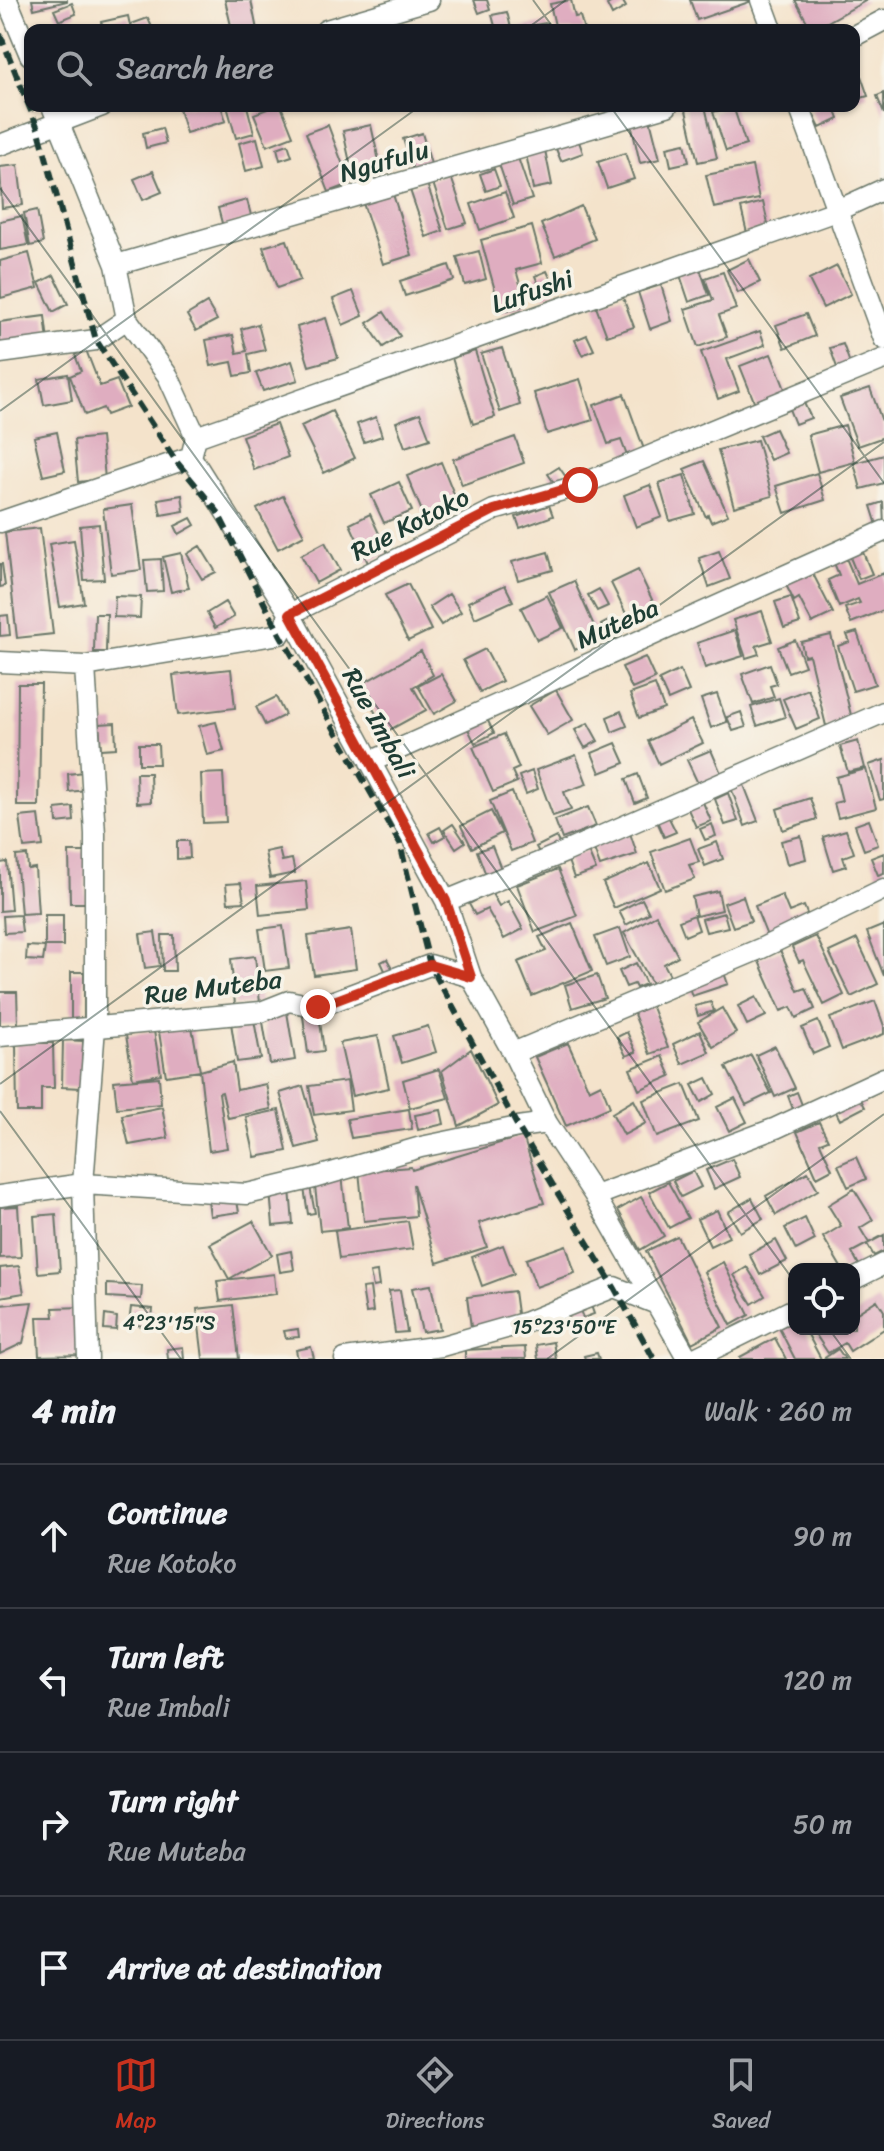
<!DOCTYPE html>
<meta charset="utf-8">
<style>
body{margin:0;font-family:Sriracha,sans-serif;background:#20242c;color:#f1f3f6}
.controls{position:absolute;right:24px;bottom:24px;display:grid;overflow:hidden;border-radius:16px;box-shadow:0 2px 6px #0004}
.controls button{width:72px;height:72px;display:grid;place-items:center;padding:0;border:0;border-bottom:2px solid #363941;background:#171b24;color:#f1f3f6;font:40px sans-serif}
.stop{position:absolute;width:24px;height:24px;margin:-18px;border:6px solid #c8321e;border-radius:50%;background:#fff}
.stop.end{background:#c8321e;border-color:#fff;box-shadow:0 2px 8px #0008}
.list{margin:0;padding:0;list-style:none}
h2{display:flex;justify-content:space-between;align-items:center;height:104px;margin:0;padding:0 32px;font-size:34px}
h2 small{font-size:26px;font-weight:400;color:#9ea1a6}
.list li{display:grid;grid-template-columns:52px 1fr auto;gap:24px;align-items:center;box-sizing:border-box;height:144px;padding:0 32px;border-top:2px solid #363941}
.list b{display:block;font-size:30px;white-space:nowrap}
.list p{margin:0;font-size:26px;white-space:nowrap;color:#9ea1a6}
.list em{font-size:26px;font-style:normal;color:#9ea1a6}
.icon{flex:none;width:44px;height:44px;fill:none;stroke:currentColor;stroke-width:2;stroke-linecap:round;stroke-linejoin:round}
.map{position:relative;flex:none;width:884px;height:1359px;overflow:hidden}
.search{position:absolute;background:#171b24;box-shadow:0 2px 6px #0004;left:24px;right:24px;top:24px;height:88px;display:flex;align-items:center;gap:20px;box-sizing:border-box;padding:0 28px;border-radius:16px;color:#9ea1a6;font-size:30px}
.sheet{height:680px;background:#171b24}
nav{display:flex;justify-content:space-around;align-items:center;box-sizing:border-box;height:112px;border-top:2px solid #363941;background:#171b24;font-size:22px;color:#9ea1a6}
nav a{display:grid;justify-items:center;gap:4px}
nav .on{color:#c8321e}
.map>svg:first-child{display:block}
</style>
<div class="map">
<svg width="884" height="1359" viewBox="0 0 884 1359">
<rect width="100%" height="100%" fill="#f7f3e8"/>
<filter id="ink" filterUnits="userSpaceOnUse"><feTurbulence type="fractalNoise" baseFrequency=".0125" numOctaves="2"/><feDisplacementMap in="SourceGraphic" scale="16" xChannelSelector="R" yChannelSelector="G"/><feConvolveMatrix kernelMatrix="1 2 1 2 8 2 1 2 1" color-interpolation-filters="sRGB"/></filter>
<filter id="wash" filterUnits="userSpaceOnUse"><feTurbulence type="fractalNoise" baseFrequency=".006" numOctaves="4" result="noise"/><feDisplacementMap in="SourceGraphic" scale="32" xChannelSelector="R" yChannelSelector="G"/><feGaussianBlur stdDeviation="1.8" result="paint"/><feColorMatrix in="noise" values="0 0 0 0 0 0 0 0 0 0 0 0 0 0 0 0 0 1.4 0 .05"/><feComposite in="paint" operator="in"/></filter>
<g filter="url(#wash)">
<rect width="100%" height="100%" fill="#f4e3cb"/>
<g id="blocks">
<path fill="#dfadc0" d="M32,0h35v1l-33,8z
M225,0h26l6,30h-25z
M474,0h13l3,9 -11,4z
M571,0l4,17 5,-1 4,14h-28l-6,-26z
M616,0h6l4,7 -14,8 -5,-10z
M690,0h59v2l-52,18z
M795,0h72l-54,30h-9l6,-3z
M72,3l4,11 -17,7 -5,-11z
M507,12l4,16 -15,2 -4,-15z
M128,16l3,14h-28l-2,-8z
M148,18l5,12h-20l-2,-6z
M547,23l2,7h-33v-2z
M854,56l14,40 -14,4z
M884,93v21l-7,-18z
M178,106h43l5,15 -40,12z
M227,106h20l7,27 -18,5z
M275,106h6l12,30 -26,10 -13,-32z
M685,106h20l12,52 -19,4z
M733,106l13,39 -20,6 -13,-39z
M821,106h13l5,13 -19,9 -9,-18z
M649,115l11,44 -20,4 -10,-44z
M328,125l22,59 -21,8 -23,-59z
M371,125l12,54 -28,6 -12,-54z
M162,128l4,15 -20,5 -3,-15z
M422,133l9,31 -18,6 -10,-31z
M577,136l6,17 -22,8 -7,-17z
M257,138l7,28 -18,5 -7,-28z
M685,143l4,19 -18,4 -4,-19z
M288,144l4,12 -12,4 -3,-12z
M545,150l7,35 -19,4 -7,-35z
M625,153l9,26 -27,9 -9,-26z
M518,158l14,41 -19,6 -14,-41z
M18,165l5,40 -21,3 -2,-41z
M752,166l7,33 -45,9 -8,-33z
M494,169l6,17 -14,5 -6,-17z
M153,171l9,21 -19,8 -9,-21z
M450,174l17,49 -19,6 -16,-49z
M426,181l17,50 -17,6 -17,-50z
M392,191l20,64 -29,9 -21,-64z
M505,192l9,26 -34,12 -9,-26z
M247,200l5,19 -29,8 -5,-19z
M763,202l6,26 -22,5 -6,-25z
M581,206l14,33 -40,17 -14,-32z
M37,210l6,33 -13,3 -6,-33z
M22,216l6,29 -28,5v-29z
M532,226l10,37 -26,7 10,35 -25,7 -20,-72z
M287,240l13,40 -23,8 -14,-41z
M479,251l7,28 -21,6 -8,-28z
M29,253l9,35 -37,10 -1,-37z
M749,259l11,23 -22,11 -11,-23z
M698,263l11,32 -20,7 -11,-33z
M449,265l5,15 -49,16 -5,-15z
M837,266l14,28 -28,14 -14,-28z
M547,271l9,20 -12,5 -9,-20z
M723,272l13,37 -17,6 8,22 -29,10 -13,-38 28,-9 -8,-22z
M54,275l14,29 -15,8 -14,-29z
M661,285l11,36 -22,8 -12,-37z
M353,291l10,25 -20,9 -10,-26z
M622,295l12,32 -27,9 -12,-32z
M207,303l10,17 -21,11 -9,-16z
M384,312l16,24 -17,11 -16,-24z
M806,314l9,22 -30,12 -9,-23z
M45,316l3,25 -48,6v-25z
M326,318l12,40 -29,8 -12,-39z
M258,324l7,26 -17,4 3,19 -16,3 -3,-14 -21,4 -5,-26 27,-5 4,18 10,-2 -6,-22z
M760,331l5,14 -38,14 12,32 -21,8 -17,-47z
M587,335l7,15 -12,5 -7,-15z
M843,344l9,25 -13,4 -9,-25z
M502,348l18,57 -20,7 -19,-58z
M86,350l14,36 17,-6 11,27 -22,8 -3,-7 -18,7 -15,-39 11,-5 -6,-16z
M475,351l20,66 -22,7 -21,-66z
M771,354l18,45 -31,12 -18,-45z
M292,361l6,19 -35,11 -7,-18z
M68,374l4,26 -28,5 -5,-26z
M580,379l13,41 -46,14 -13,-41z
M870,388l14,39v10l-26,9 -18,-48z
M624,394l22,61 -17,6 -8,-21 -13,4 -14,-39z
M804,403l7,15 -16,6 -6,-15z
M332,411l23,47 -31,15 -23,-47z
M420,413l10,26 -25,8 -9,-25z
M376,417l6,19 -18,6 -7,-18z
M276,424l12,33 -34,13 -12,-34z
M845,425l10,37 -37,10 -10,-37z
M775,429l11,24 -16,7 -11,-24z
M57,432l8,39 -22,5 -9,-39z
M101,437l4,42 -27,3 -4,-42z
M515,437l9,26 -62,22 -9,-26z
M757,440l15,56 -38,11 -16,-57z
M884,455v28l-23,6 -7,-26z
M704,461l24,54 -17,7 -3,-7 -2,2 -22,-48z
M441,462l19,47 -33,14 -20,-47z
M559,467l9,13 -11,7 -9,-13z
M817,473l8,27 -40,13 -9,-27z
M684,475l11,39 -25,7 -11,-38z
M399,482l13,29 -28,12 -13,-28z
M650,485l12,32 -26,10 -12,-32z
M182,495l2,16 -23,4 -3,-16z
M283,496l21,39 -26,14 -21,-40z
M883,502l1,24 -6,2 -7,-22z
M132,505l9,65 -30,4 -8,-65z
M549,505l4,11 -33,12 -4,-11z
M370,514l18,39 -20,10 -18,-39z
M191,518l4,7 -16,9 -4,-8z
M99,524l5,55 -20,1 -4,-54z
M40,528l13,106 -36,4 -12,-106z
M74,540l10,63 -24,4 -11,-63z
M325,542l15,28 -24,13 -15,-28z
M200,546l16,26 -14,7 -15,-25z
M862,550l10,24 -13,5 -10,-24z
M719,551l11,28 -21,8 -10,-29z
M548,552l5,18 -35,10 -6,-18z
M181,553l8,35 -18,4 -8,-35z
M846,558l11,26 27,-11v37l-33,13 -6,-15 15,-5 -2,-4 -19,8 -11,-27 11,-5 -5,-12z
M161,559l2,32 -16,1 -3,-32z
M0,564h2l3,22 -5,1z
M638,570l18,38 -27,12 -18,-37z
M811,570l22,43 -21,10 -13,-25 -5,3 -9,-18z
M574,581l26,58 -25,11 -26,-58z
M408,584l23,46 -23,11 -23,-46z
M505,585l8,16 -38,17 -7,-16z
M599,589l9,17 -11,5 -9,-16z
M449,594l12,18 -20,13 -12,-18z
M547,595l16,33 -26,12 -16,-32z
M115,596l26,1 -1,21 -26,-1z
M791,597l9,26 -16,5 -9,-26z
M225,602l9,15 -19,11 -8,-15z
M762,611l10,30 -16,5 3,8 -13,4 -13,-38z
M95,614h12l-1,38h-12z
M8,615l2,20 -10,1v-20z
M610,620l6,11 -9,5 -6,-11z
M735,630l8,26 -38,12 -8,-25z
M857,632l18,52 -22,7 -15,-45 12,-4 -3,-7z
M831,635l21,84 -26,7 -17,-71 -5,1 -3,-14z
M795,640l10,26 -17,6 -10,-25z
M485,649l17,32 -22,11 -17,-32z
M421,651l12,24 -20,12 13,23 -40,22 -26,-47z
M645,657l10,22 -23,10 -10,-22z
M770,664l7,20 -7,2 4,11 -21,7 -11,-30z
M231,669l4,39 -57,7 -5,-40z
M680,670l9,21 -21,9 -9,-20z
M441,674l16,27 -23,13 -16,-28z
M18,684h23l-2,122h-22z
M655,685l9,24 -25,9 -9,-24z
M808,689l12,30 -24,10 -13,-30z
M556,690l17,30 -26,15 -18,-29z
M717,694l10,28 -16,6 -10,-29z
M276,697l9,18 -20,10 -9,-18z
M779,698l6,19 -28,9 -6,-19z
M621,711l6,15 -15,6 -5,-15z
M741,712l5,15 -13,4 -6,-14z
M486,717l8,16 -19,10 -8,-16z
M691,720l12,23 -44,21 -11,-23z
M216,722l8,29 -17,4 -8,-29z
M115,723l1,25 -15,1 -2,-25z
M588,723l10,18 -13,7 -10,-18z
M504,734l15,34 -7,3 5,11 -24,10 -20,-45z
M858,741l7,27 -17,4 -8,-26z
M616,743l9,20 -25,10 -8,-20z
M139,744h19l1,20h-20z
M711,750l13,30 -23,10 -14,-30z
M576,755l11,29 -23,8 7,18 -18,6 -17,-46z
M884,760v39l-4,1 -11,-35z
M866,769l10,39 -38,10 -4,-15 8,-2 -6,-24z
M532,771l6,18 -12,5 -7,-18z
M84,772l2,18 -17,2 -1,-18z
M136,773h14l1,29 -14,1z
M223,773l3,49 -23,1 -2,-49z
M638,774l9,24 -12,5 -9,-24z
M742,780l16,41 -13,5 -15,-41z
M512,792l20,51 -21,8 -21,-50z
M728,793l10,28 -13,4 -10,-26z
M810,798l7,21 -34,11 -6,-21z
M702,800l9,21 -15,6 -9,-20z
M73,807l1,14 -17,2 -1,-14z
M588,807l8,19 -34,13 -7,-19z
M491,811l11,22 -30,15 -11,-22z
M667,814l9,18 -12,5 -8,-18z
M39,815l4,31 -19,2 -4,-31z
M869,820l9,25 -14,5 -9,-25z
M453,824l12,18 -9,6 -12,-18z
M712,824l4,12 -11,4 -5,-11z
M440,827l5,9 -11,6 -5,-9z
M846,830l8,23 -11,4 3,9 -13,4 -10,-33z
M630,833l7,21 -37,12 -7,-20z
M801,836l5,23 -19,5 -6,-23z
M556,837l6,12 -20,9 -6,-11z
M690,838l9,24 -10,3 6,14 -30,11 -14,-38z
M177,841h12l1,17 -13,1z
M717,842l6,17 -18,7 -7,-17z
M492,846l9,23 -15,6 -9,-24z
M279,849l3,12 10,-2 3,14 -25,5 -5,-26z
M588,851l8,19 -22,8 -7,-20z
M69,852h16l1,51h-16z
M884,853v20l-6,2 -7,-17z
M27,855l1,14 7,-1 3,45 -17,1 -5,-58z
M7,862l4,48 -11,1v-48z
M649,863l11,25 -46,20 -11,-25z
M558,869l19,47 -42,16 -18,-47z
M306,881l3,29 -49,5 -3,-29z
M241,883l3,19 -16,1 -2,-19z
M718,891l4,19 -26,6 -4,-19z
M491,892l8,14 9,-5 15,28 -19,10 -17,-30 -12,6 -6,-11z
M782,895l7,17 15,-6 5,13 -42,17 -12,-30z
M743,896l8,25 -18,6 -9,-24z
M642,899l7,14 -23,12 -7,-14z
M724,913l4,14 -22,5 -4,-13z
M20,915l2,17 -18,1 -1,-17z
M45,915h18v31h-18z
M656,915l22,41 -14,8 7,13 -17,10 -30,-54z
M694,915l5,15 -14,6 -6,-15z
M572,923l20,48 -60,25 -14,-34 28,-11 -7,-14z
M884,925v51l-17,-44z
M283,926l6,42 -24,3 -6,-42z
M620,928l10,29 -24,9 -11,-29z
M351,930l5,39 -42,6 -6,-39z
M155,932l5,34 -15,2 -5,-34z
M162,935h12l1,36h-12z
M816,936l28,59 -20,10 -21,-45 -4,2 -7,-15z
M857,939l21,45 -27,13 -22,-45z
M27,946l18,1 -2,14 -17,-1z
M780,950l18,41 8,-3 9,21 -19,9 -5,-11 -10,4 -23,-52z
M255,956l5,47 -25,2 -4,-46z
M387,959l8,14 -7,4 -7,-15z
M636,963l10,21 -10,4 -2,-4 -8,3 -7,-16z
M723,970l5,14 -36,12 -5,-14z
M71,972h13v47h-13z
M597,975l8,23 -33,10 -7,-23z
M0,992h17l1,33h-18z
M756,997l10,19 -19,9 -9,-19z
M875,1001l9,25v8l-42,16 -12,-32z
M650,1002l18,46 -18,6 -18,-45z
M711,1002l3,9 -16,5 -3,-10z
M318,1007l6,44 -16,2 -6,-44z
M722,1008l14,25 -23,14 -15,-25z
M287,1012l8,48 -25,4 -8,-48z
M254,1020l7,39 -24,3 -6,-39z
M818,1021l11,26 -16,7 -11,-26z
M428,1026l8,26 -34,11 -8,-27z
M192,1027l8,44 -34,5 -7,-44z
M154,1031l7,43 -28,5 -7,-44z
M700,1031l9,21 -27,12 -9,-20z
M627,1032l9,20 -10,4 -9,-19z
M378,1036l11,52 -37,8 -12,-53z
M63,1040l20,1 -1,47 -20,-1z
M16,1043h37l1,45h-13v24h-24z
M568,1043l21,47 12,-6 9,23 -44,19 -31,-69z
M775,1046l20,42 -20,9 -19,-42z
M471,1049l27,56 -39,21 -17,-55z
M751,1055l20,38 -25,12 -20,-38z
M662,1056l9,20 -32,14 -9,-21z
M233,1062l4,28 29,-6 5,25 -43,9 -6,-26 -3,1 8,55 -18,3 -9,-80z
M439,1069l9,29 -38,10 -7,-28z
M159,1077l2,27 -44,4 -3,-27z
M707,1078l8,16 -14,8 -9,-17z
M347,1081l4,29 -37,5 -5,-29z
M684,1084l15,37 -42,16 -14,-37z
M303,1086l16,56 -23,6 -16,-55z
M797,1092l5,13 -9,4 -5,-13z
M859,1096l6,11 -25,13 -5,-10z
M735,1098l12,24 -18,9 -12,-24z
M634,1100l12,23 -22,12 -12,-22z
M162,1107l6,31 -39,7 -7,-30z
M409,1109l3,20 -61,9 -4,-19z
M279,1110l8,41 -32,6 -9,-40z
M441,1110l3,14 -26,6 -3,-15z
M819,1122l9,18 -8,3 12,26 -15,8 -20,-45z
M523,1136l21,67 -65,20 8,24 -50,16 -24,-79 3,32 -52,5 -5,-50 52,-4 1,3z
M856,1157l10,22 -18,8 -10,-22z
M732,1159l8,18 -26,12 -8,-19z
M693,1171l8,16 -20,10 -8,-16z
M808,1172l10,18 -42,25 -10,-19z
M342,1175l6,53 -28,3 -6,-53z
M668,1182l20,36 -19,10 -20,-36z
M310,1187l5,26 -7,1 -4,-26z
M290,1189l3,35 -20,2 -3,-36z
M854,1189l19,31 -13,8 9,15 -17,9 7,13 -7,4h-10l-19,-32 18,-11 -13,-21z
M236,1196l3,16 -29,4 -2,-16z
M641,1197l23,39 -24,14 -22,-40z
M752,1198l11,21 -23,13 -12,-20z
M18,1206l3,51 -21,1v-51z
M717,1210l12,27 -19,9 -13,-27z
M56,1214l4,57 -22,2 -4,-57z
M805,1218l10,22 -19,10 -11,-22z
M253,1221l19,34 -43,24 -19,-35z
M408,1221l5,28 -74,10 -4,-28z
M884,1235v16l-10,5 -7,-12z
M677,1236l45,91 -30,16 -46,-92z
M776,1240l11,21 -27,14 -11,-21z
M503,1245l11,29 -32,12 -10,-29z
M566,1245l9,28 -39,14 -10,-28z
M291,1251l3,19 -14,2 -3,-18z
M723,1262l26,53 -18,10 -27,-53z
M19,1266l5,27 -24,4v-29z
M747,1267l18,29 -13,8 -18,-29z
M377,1272l2,14 -6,1 -3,-14z
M274,1274l2,20 -56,7 -3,-20z
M107,1284l35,2 -1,13 -34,-2z
M431,1285l9,44 -18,3 -10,-44z
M370,1287l3,25 -7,1 -4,-25z
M400,1290l7,42 -12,1 -6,-42z
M514,1291l4,30 -47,6 -4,-30z
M589,1300l5,14 -11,4 -5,-13z
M877,1300l7,11v18l-34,22 -5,-8 -17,10 -12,-18 5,-3 -2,-3h35v-14z
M32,1302l-9,41 -23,11v-49z
M233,1305l6,54h-36l-6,-50z
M83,1307l2,48 -46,1 -2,-39h17l-1,-9z
M131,1307l22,2 -2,18 -22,-3z
M105,1315l12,2 -1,13 -12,-1z
M794,1321v8h11l16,30h-26l-16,-31z
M298,1329l1,8 -13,1 -2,-7z
M775,1338l11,21h-45l-1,-2z
M553,1342l3,17h-18l-2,-14z
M183,1347l1,12h-16l-1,-10z
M311,1347l3,11 -16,1 -2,-9z
M525,1347l1,12h-61v-9z
M838,1349l7,10h-22z
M597,1353l2,6h-14l-1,-3z"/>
</g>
</g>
<g filter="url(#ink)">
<use href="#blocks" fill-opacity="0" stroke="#6a7769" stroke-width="2"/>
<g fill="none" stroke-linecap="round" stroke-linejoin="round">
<g stroke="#6a7769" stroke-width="23">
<path id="minor" d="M7,0l23,55
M761,0l11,30
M326,30l103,-30
M854,36l30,-16
M52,106l64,159 11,54 41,57 28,61 -5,20 99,157 156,287 25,76 42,76 34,70 48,73 93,163
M799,106l85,233
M0,145l102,-39
M116,265l551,-159
M0,353l96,-13 31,-21
M196,437l640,-226 48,-22
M0,522l191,-65
M0,662l85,4 195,-32 10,-20 204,-104 86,-25 304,-126
M85,666l10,168v193l-12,157 5,175
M370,762l514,-231
M446,901l119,-49 319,-140
M0,1036l261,-24 28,-11 29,6 112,-42 41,12
M513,1053l249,-105 122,-59
M0,1196l83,-12 164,10 67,-16 107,-31 97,-20 29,-4
M595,1196l181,-68 108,-50
M854,1279l30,-15
M345,1359l97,-13 85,-24 87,-35 43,17
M693,1359l101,-50"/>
</g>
<use href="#minor" stroke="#fff" stroke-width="20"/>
<path stroke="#1f3d34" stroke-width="6" stroke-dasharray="12 6" stroke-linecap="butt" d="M0,34l39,97 57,209 80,121 41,50 63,123 120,210 30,121 88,162 96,160 40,72"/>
</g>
</g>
<g fill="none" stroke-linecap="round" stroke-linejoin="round" filter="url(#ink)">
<path stroke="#c8321e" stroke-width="10" d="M318,1007l112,-42 41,12 -25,-76 -156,-287 204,-104 86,-25"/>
</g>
<path fill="none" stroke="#1f3d34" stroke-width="2" stroke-opacity="0.45" d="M533,0l22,30M525,30l41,-30M610,106l274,377M0,188l794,1093M0,411l420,-305M0,1084l884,-642M0,1111l181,248M829,1329l22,30M547,1359l337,-245"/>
<g text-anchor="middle" stroke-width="7" stroke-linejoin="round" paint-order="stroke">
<g font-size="26" fill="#1f3d34" stroke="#f7f3e8">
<text transform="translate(384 161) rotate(-16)" y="9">Ngufulu</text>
<text transform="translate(532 291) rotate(-19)" y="9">Lufushi</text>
<text transform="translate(410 524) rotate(-27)" y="9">Rue Kotoko</text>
<text transform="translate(617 623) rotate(-24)" y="9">Muteba</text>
<text transform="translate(379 723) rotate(61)" y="9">Rue Imbali</text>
<text transform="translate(213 987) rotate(-7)" y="9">Rue Muteba</text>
</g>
</g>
<g font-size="20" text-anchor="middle" fill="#1f3d34" stroke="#f7f3e8" stroke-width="7" stroke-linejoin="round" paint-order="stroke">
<text x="169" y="1330">4°23'15"S</text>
<text x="564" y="1334">15°23'50"E</text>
</g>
</svg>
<div class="controls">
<button><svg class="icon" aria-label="locate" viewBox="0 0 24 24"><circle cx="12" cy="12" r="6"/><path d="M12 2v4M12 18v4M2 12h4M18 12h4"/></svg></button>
</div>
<div class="stop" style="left:580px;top:485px"></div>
<div class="stop end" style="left:318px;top:1007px"></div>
<div class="search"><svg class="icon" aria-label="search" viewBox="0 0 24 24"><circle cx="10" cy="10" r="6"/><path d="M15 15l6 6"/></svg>Search here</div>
</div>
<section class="sheet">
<h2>4 min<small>Walk · 260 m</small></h2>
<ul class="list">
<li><svg class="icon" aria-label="ahead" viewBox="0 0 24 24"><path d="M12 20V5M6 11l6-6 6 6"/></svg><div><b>Continue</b><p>Rue Kotoko</p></div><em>90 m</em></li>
<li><svg class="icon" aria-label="left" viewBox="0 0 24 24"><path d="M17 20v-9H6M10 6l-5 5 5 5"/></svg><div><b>Turn left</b><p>Rue Imbali</p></div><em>120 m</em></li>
<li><svg class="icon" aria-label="right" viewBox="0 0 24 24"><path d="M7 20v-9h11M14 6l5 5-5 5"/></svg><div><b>Turn right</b><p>Rue Muteba</p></div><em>50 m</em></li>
<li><svg class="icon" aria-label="arrive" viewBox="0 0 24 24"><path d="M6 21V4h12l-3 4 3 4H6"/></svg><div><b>Arrive at destination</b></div></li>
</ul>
</section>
<nav>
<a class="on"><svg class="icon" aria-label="map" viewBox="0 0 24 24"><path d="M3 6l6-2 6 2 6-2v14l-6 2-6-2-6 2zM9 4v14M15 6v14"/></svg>Map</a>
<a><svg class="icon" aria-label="directions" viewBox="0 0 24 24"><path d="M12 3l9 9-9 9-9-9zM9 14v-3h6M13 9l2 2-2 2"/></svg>Directions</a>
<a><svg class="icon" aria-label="saved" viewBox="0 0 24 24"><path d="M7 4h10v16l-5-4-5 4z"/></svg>Saved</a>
</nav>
